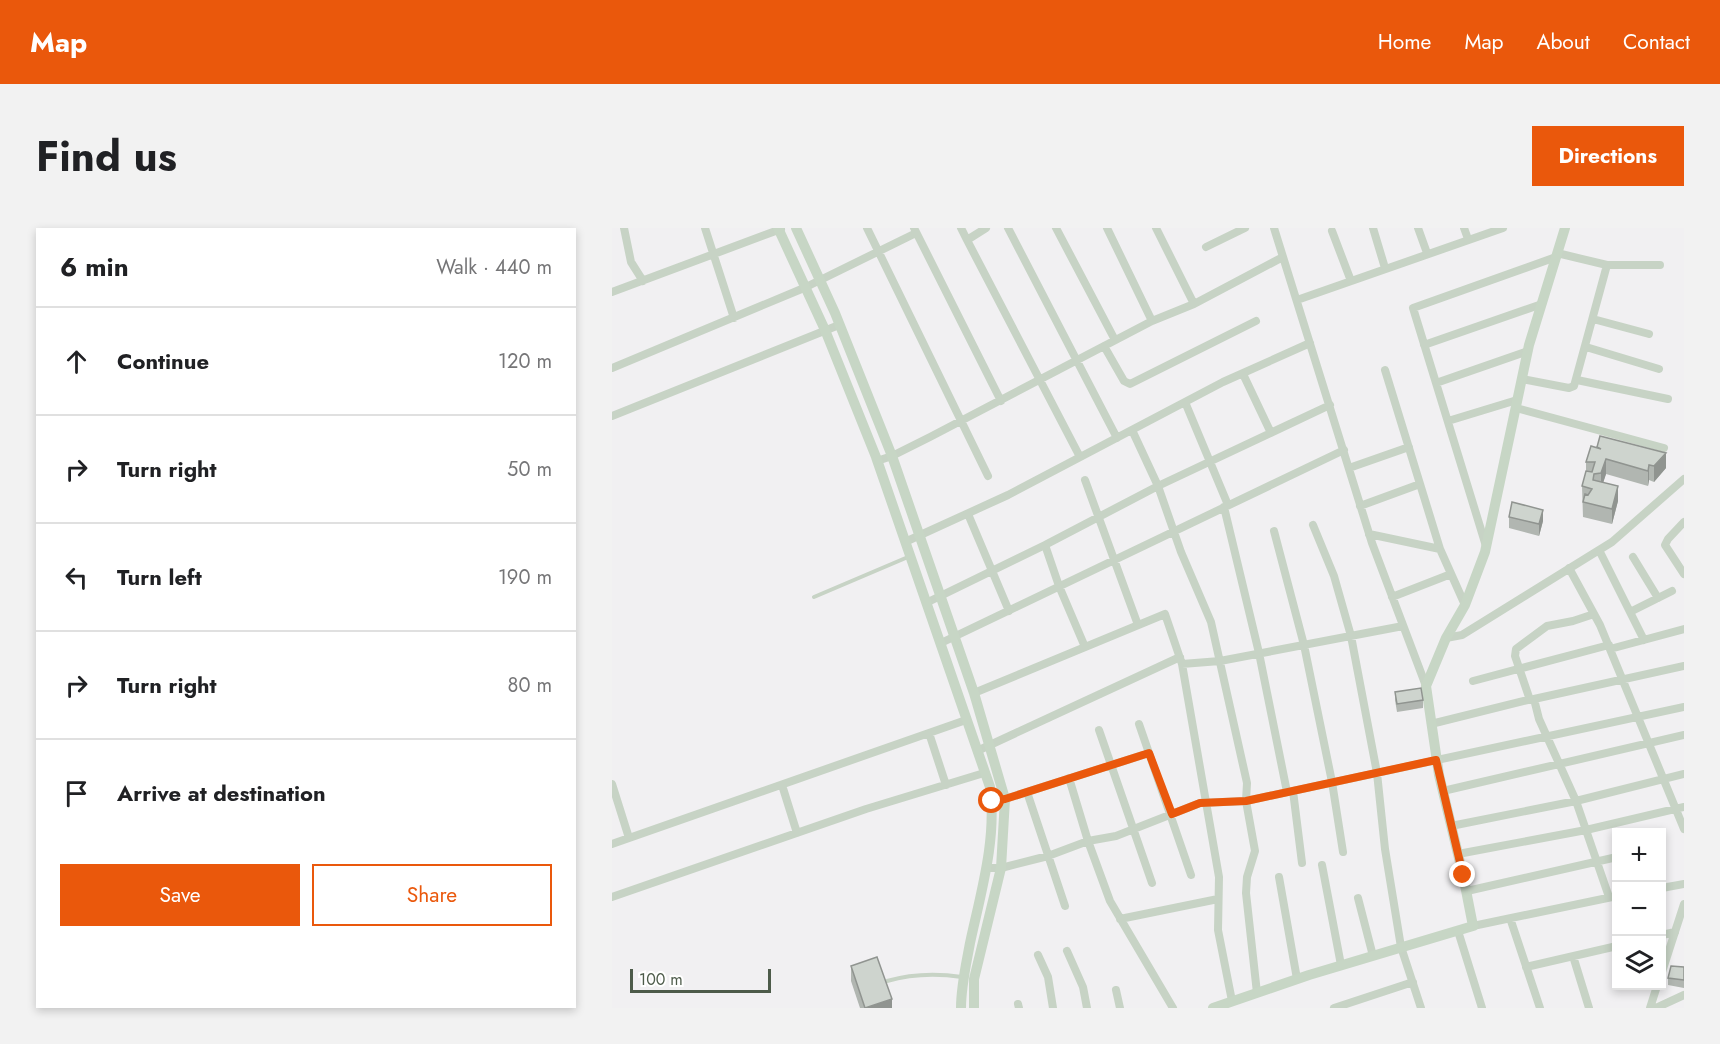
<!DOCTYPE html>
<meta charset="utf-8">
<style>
body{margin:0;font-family:Jost,sans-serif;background:#f2f2f2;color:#202124}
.controls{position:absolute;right:18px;bottom:18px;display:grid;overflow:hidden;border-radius:0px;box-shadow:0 3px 9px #0003}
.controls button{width:54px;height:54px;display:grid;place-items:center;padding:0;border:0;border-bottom:2px solid #e0e0e0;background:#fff;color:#202124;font:30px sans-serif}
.scale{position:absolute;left:18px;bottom:15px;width:141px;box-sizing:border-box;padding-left:6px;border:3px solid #4d5b4a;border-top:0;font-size:16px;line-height:21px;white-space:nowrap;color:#4d5b4a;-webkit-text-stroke:4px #fff;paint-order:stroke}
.stop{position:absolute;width:18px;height:18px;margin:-14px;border:4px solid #ea580c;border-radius:50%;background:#fff}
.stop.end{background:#ea580c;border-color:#fff;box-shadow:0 2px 6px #0008}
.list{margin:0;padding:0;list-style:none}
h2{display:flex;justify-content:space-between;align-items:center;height:78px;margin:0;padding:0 24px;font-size:26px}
h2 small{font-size:20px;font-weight:400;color:#757577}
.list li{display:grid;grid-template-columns:39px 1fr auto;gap:18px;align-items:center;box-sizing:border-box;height:108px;padding:0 24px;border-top:2px solid #e0e0e0}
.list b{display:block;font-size:22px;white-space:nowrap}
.list em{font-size:20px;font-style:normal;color:#757577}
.actions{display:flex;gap:12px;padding:18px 24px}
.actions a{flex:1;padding:14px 0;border:2px solid #ea580c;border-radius:0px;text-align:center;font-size:21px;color:#ea580c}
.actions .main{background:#ea580c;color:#fff}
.icon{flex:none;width:33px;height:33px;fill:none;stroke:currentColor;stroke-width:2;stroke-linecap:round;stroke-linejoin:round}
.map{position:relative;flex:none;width:1072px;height:780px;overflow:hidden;border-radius:0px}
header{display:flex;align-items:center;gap:36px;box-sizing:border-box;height:84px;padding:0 30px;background:#ea580c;color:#fff}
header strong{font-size:28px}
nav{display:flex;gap:33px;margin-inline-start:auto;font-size:21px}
.intro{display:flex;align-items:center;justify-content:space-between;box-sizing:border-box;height:144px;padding:0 36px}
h1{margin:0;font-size:42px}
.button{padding:15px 27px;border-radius:0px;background:#ea580c;color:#fff;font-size:21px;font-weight:700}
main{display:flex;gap:36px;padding:0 36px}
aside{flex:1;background:#fff;border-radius:0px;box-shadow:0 3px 9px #0003}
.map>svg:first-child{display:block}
</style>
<header>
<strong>Map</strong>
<nav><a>Home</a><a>Map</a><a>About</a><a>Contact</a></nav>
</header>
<div class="intro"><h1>Find us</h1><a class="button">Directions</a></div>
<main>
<aside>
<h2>6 min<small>Walk · 440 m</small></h2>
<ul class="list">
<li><svg class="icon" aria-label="ahead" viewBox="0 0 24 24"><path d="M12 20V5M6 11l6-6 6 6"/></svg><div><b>Continue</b></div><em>120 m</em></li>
<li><svg class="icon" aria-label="right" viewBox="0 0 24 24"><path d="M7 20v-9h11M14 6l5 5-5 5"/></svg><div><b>Turn right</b></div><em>50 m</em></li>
<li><svg class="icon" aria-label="left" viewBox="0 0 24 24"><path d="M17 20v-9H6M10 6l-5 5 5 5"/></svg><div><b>Turn left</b></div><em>190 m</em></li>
<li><svg class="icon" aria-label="right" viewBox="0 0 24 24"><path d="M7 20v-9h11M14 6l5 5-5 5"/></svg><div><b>Turn right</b></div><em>80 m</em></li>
<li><svg class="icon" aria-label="arrive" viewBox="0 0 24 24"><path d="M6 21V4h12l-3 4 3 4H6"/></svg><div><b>Arrive at destination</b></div></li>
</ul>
<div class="actions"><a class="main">Save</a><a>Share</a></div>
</aside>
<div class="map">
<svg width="1072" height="780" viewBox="0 0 1072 780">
<rect width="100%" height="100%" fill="#f1f0f2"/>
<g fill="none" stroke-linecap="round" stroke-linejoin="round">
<path stroke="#c7d3c5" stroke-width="4" d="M202,369l94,-40
M275,753c24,-7 49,-8 75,-4"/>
<path stroke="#c7d3c5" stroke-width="8" d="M12,0l7,34 12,19
M93,0l29,90
M255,0l121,248
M302,0l87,173
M349,0l6,12
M374,0l-19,12 113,217
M396,0l109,210
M444,0l59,112
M662,0l98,315 54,143
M761,0l12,40
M806,0l9,25
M852,0l4,11
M720,3l19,50
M594,19l39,-19
M945,25l50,12h53
M0,64l169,-63
M685,72l206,-72
M582,76l89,-47
M981,91l56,15
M540,93l42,-17 -38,-76
M812,117l118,-41
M492,118l20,35 6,3 126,-63
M974,119l73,22
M0,140l192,-80 112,-55
M631,146l28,59
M910,151l47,9 5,-2 33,-121
M965,152l91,19
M824,155l92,-32
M573,174l43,103
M904,180l148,40
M0,188l227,-91
M836,193l69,-21
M265,233l15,-5 38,-19 222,-116 -45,-93
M737,240l60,-21
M473,252l53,145
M748,278l60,-22
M612,279l35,146 28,139
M356,286l41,97
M1072,294l-16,17 -3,6 19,29
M701,297l21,51 17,60 26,137 8,76 16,98 20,61
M662,303l30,114 28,137 11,70
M757,306l71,15 -55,-179
M293,314l103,-47 215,-113 87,-39
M433,317l14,41 26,61
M874,318l-73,-238 143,-51
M828,321l25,56
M987,322l45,90
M1021,329l25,41
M957,340l31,57 84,204
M780,369l59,-23
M314,375l119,-58 113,-59 172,-81
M1018,384l42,-21
M834,410l16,-3 150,-93 72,-63
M329,415l403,-193
M998,421l74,-20
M570,436l37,213 -1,53 14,71
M861,453l136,-36
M362,465l191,-79 17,50 38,-3 183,-35
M918,472l-15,-44 1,-7 31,-23 26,-5 21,-7
M527,496l52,151
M819,496l101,-25
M487,502l53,153
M317,505l17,52
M365,523l203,-94
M457,550l19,63 22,60 63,107
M0,556l17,54
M170,557l15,48
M681,563l9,72
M831,563l241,-56
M415,564l38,114
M380,573l13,-2 144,-46
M839,598l125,-25 108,-27
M0,616l354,-124
M846,626l128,-24 98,-23
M710,637l19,100
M374,640h15l47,-12 40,-15 28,-5 84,-33 46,-2 1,-18 -36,-161 -30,-70 -23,-66 -26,-56
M667,649l18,102
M1050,660l22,-4
M855,663l150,-34
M0,669l254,-88 118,-36
M997,669l-33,-96 -37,-82 -5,-20 150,-33
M746,670l15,58
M898,690l30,90
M508,691l98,-20
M861,698l144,-30
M846,703l24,77
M1050,707l13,-3
M455,723l16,36 4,21
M426,727l10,22 5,31
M961,728l16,52
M914,739l91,-21
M1050,744l22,-68
M504,762l4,18
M645,765l-11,-100 1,-16 8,-26 -9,-50 438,-94
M406,776l1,4
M722,780l79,-26
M1038,780l7,-22
M1044,780l28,-13"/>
<path stroke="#c7d6c5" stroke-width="10" d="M166,0l47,102 51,127 114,330c7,52 -9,105 -20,156 -4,22 -9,43 -9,65
M184,0l39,85 57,143 82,237 31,106 -4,69 -27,111v29
M601,780l96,-33 164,-49 -10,-51 -24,-100 -13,-89 20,-48 19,-33 20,-53 44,-207 36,-117"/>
</g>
<path fill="#b1b6b1" d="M985,219l69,21 -12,14 -5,-2 -1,6 -42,-12 -3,9 15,18 -6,23 -29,-7 -1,-31 4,-15v-9z
M897,289l34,4 -4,15 -30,-8z
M783,464l28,8v8l-26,4 -2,-12z
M239,738l41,42h-32l-9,-27z
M1072,739v21l-16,-3v-7z"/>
<path fill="#909490" d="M1054,225v15l-12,14v-16z
M994,231v15l-5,15v-16z
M1037,237v15l-1,6v-15z
M1006,258v15l-6,23v-15z
M931,282v11l-4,15v-12z
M280,771v9h-27z"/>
<path fill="#ced4ce" stroke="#909490" stroke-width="1.5" d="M988,208l66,17 -12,13 -5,-1 -1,6 -42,-12 -5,14 -7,1 -1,6 25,6 -6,23 -29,-7 2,-8 3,1 4,-6 -10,-3 4,-15 6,1 3,-10h-9l5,-16 10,3 -4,-2z
M900,274l31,8 -4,14 -30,-7z
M809,460l2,12 -26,4 -2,-12z
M265,729l15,42 -27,9 -14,-42z
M1059,738l13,1v13l-16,-2z"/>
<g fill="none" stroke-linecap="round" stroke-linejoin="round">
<path stroke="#ea580c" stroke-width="8" d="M380,573l13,-2 144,-46 23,61 28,-11 46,-2 190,-41 27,115"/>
</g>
</svg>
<div class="controls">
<button>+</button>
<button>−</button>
<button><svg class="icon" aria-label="layers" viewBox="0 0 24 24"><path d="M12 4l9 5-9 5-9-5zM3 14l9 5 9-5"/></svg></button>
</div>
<div class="scale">100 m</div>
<div class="stop" style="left:380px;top:573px"></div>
<div class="stop end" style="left:851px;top:647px"></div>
</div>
</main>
